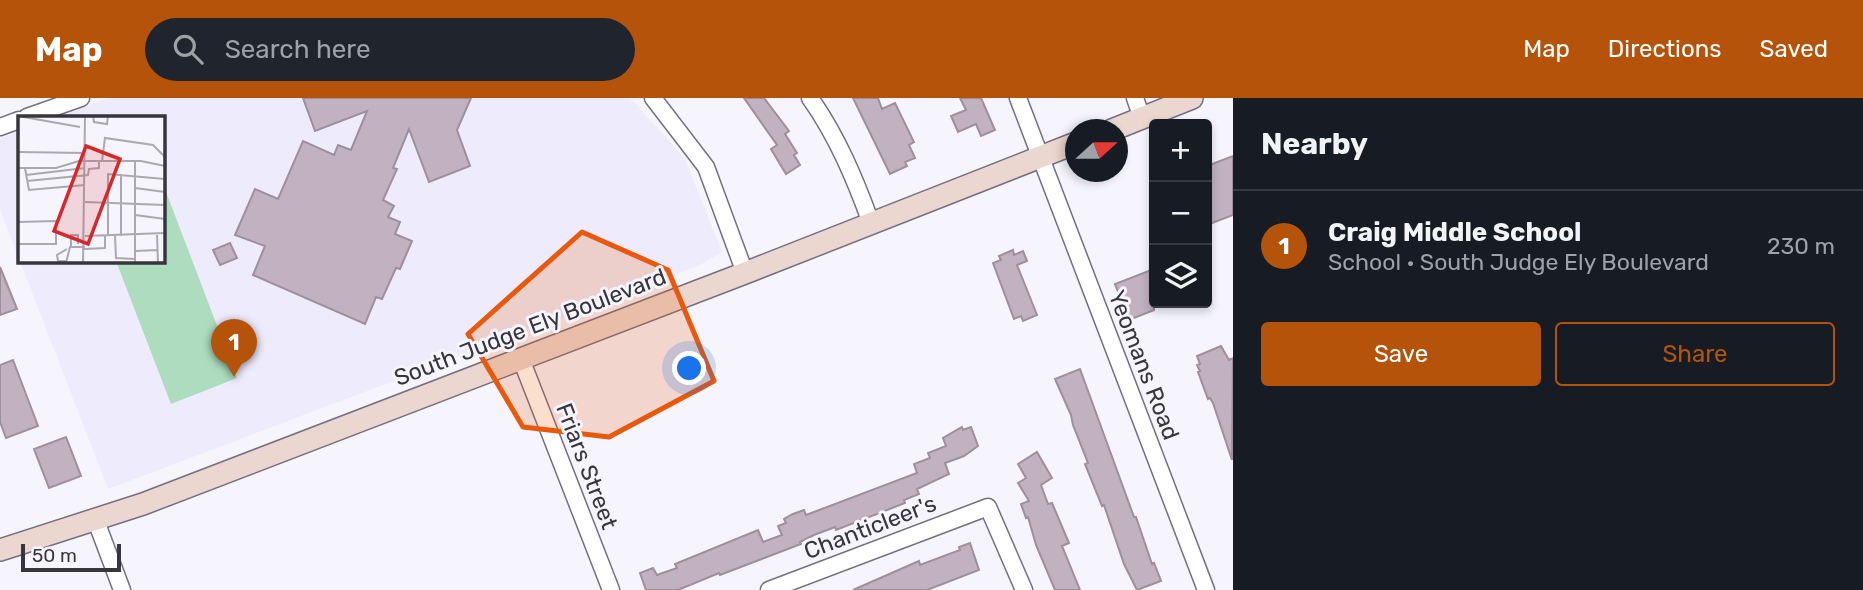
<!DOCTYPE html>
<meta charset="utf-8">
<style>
body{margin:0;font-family:Rubik,sans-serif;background:#20242c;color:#f1f3f6}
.controls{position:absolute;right:21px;top:21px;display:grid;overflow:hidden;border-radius:7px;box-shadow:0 4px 10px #0003}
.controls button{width:63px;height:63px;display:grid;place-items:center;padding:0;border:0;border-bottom:2px solid #363941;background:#171b24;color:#f1f3f6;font:35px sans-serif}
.compass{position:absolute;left:1065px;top:21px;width:63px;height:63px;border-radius:50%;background:#171b24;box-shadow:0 4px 10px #0003;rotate:69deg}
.scale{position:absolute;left:21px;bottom:18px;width:100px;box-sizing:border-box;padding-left:7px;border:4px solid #37353d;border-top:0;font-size:19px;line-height:24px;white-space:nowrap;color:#37353d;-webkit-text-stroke:5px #f6f4fd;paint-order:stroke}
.you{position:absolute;left:690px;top:271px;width:24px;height:24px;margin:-18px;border:5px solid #fff;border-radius:50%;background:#1a73e8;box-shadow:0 0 0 10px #1a73e833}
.badge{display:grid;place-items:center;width:46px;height:46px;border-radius:50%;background:#b45309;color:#fff;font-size:23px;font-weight:700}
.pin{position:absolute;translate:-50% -58px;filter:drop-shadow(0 2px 4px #0008)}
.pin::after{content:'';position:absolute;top:37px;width:24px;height:21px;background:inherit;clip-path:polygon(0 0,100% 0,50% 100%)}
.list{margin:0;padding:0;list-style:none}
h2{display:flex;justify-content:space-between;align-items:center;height:91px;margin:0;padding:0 28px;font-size:30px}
h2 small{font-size:23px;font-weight:400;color:#9ea1a6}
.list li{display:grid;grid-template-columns:46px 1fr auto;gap:21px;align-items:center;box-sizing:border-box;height:112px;padding:0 28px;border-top:2px solid #363941}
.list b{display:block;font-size:26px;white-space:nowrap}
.list p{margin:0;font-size:23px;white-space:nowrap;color:#9ea1a6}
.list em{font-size:23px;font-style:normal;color:#9ea1a6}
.actions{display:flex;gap:14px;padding:21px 28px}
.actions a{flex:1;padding:16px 0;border:2px solid #b45309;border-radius:7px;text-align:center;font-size:24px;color:#b45309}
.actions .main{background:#b45309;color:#fff}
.icon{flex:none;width:38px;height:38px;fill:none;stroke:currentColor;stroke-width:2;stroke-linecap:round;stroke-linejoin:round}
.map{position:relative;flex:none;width:1233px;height:492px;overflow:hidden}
header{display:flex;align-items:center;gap:42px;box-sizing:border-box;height:98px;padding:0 35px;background:#b45309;color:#fff}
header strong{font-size:33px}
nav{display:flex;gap:38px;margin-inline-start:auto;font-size:24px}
.search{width:490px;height:63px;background:#20242c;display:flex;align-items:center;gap:18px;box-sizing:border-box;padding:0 24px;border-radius:38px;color:#9ea1a6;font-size:26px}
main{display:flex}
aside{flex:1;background:#171b24}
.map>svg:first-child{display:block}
</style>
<header>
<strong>Map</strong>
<div class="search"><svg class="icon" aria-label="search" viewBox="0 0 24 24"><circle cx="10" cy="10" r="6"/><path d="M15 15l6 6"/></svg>Search here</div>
<nav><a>Map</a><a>Directions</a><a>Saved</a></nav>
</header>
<main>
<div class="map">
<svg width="1233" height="492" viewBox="0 0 1233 492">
<rect width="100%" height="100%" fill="#f6f4fd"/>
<path fill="#eeebfc" d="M108,0h522l54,59 38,95 -24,14 -590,223 -88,-228h143v-144h-107z
M19,33v128l-19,-50v-71z"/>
<path fill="#addcbf" d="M163,86l74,194 -66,26 -55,-143h47z"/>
<path fill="#c1b1c1" stroke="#9e8f9e" stroke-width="2" d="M303,0h168l-14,32 13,36 -41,16 -20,-53 -16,39 4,1 -14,31 11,6 -6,11 12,5 -5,12 17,7 -12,28 -4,-1 -14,31 -6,-2 -11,27 -112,-49 12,-29 -30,-11 20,-46 23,10 25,-58 31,14 4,-10 13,5 16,-39 -52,20z
M744,0h20l25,33 -4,3 12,19 -3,2 6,10 -14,9 -15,-25 6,-4z
M853,0h25l4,11 13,-6 19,39 -5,3 6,13 -10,4 2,4 -17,8z
M960,0h21l14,32 -14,6 -5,-12 -18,8 -7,-16 15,-6z
M1233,58v59l-26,10v-59z
M230,145l7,15 -17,7 -7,-15z
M1013,152l1,5 9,-4 4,10 -10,4 20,50 -14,6 -2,-5 -7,3 -21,-56 8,-3 -2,-4z
M0,169l17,42 -17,6z
M1154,171v41l-25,10 -14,-36z
M1221,248l8,14 4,-2 -1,102 -19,-57 -3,-5 -2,1 -10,-27 2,-1 -3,-6 3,-1 -3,-8z
M13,262l25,66 -32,12 -6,-16v-57z
M1080,271l54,148h2l16,47 2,-1 7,18 -24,9 -13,-26 -20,-59 -2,1 -17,-42 3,-1 -15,-38 -2,-10 -16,-36z
M962,329l1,3 8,-3 7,19 -14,10 -19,7 4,11 -32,15 2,5 -15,6 1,3 -69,27 -1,-3 -21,8 -14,7 1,2 -81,31 -1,-2 -41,17h-32l-6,-17 13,-5 4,7 20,-7 -2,-4 83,-34 5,12 19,-7 -4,-9 8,-3 -2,-4 9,-5 11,-4 2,5 111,-42 -3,-9 16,-6 -2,-5 18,-7 -3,-8z
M66,339l15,39 -32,12 -15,-39z
M1037,354l15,26 -11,7 7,19 4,-1 17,40 -7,3 18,44h-25l-19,-45 -8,-28 -2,1 -5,-14 8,-3 -11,-18 8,-5 -8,-14z
M970,445l9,27 -52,20h-74l66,-29 1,4 40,-15 -1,-3z"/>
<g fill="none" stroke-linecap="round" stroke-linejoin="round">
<g stroke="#736f82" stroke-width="19">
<path id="minor" d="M653,0l53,69 39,106
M810,0c27,38 45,81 61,125
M1018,0l188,492
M1135,0l7,20
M27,19l54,-19
M0,29l19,-7
M521,261l90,231
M96,423l26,69
M769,492l219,-83 36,83"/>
</g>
<g stroke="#736f82" stroke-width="24">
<path id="secondary" d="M1112,32l80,-32
M0,452l143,-46 602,-231 331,-130"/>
</g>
<use href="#minor" stroke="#fff" stroke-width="16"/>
<use href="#secondary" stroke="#ecd6d0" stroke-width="21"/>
</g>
<path fill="#e8590c" fill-opacity="0.2" stroke="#e8590c" stroke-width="5" stroke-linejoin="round" d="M582,134l86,38 46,111 -105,56 -86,-10 -55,-93z"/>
<g text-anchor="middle" stroke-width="6" stroke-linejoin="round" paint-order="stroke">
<g font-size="23" fill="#37353d" stroke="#f6f4fd">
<text transform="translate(530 229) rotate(-21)" y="8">South Judge Ely Boulevard</text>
<text transform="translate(1144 267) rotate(69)" y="8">Yeomans Road</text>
<text transform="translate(587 368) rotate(69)" y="8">Friars Street</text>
<text transform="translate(870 429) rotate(-21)" y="8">Chanticleer's</text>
</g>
</g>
<g transform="translate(18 18)">
<rect width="147" height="147" fill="#f6f4fd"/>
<path fill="none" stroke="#aaa8b0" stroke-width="2" d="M0,0l62,11M75,0l1,6 13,2 1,-8M0,36l67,1M84,45l3,-23 48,7 12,12M117,45v102M0,52h38l23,-7h62l24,5M7,52l4,22 56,-5M103,58v62M8,59l59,-7M9,65l61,-6 1,-6 10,-1v-7M117,72l30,4M67,86l80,3M117,99l30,4M0,106l38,-1v23h-38M139,119l1,28M67,120l80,-3M90,120v-62l57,5M97,120l1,22 19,1M53,130v-11h7v9M66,133l21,-1v-12M117,135l23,-1M48,145h-8l-1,-6 10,-6M48,147l4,-16h15M65,147l2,-147"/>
<path fill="#d62828" fill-opacity="0.15" stroke="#d62828" stroke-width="3.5" d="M68,30l34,13 -32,85 -34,-13z"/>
<rect width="147" height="147" fill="none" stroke="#37353d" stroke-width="3.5"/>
</g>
</svg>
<div class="controls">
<button>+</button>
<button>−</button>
<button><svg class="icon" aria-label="layers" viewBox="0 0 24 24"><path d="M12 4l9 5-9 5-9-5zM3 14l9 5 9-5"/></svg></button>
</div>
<svg class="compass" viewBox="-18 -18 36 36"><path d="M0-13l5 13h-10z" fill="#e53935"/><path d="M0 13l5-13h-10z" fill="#9ea1a6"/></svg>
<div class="scale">50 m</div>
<div class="you"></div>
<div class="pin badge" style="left:234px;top:279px">1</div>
</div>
<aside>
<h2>Nearby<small></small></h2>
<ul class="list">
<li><span class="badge">1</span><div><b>Craig Middle School</b><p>School · South Judge Ely Boulevard</p></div><em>230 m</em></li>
</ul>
<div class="actions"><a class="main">Save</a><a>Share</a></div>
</aside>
</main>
